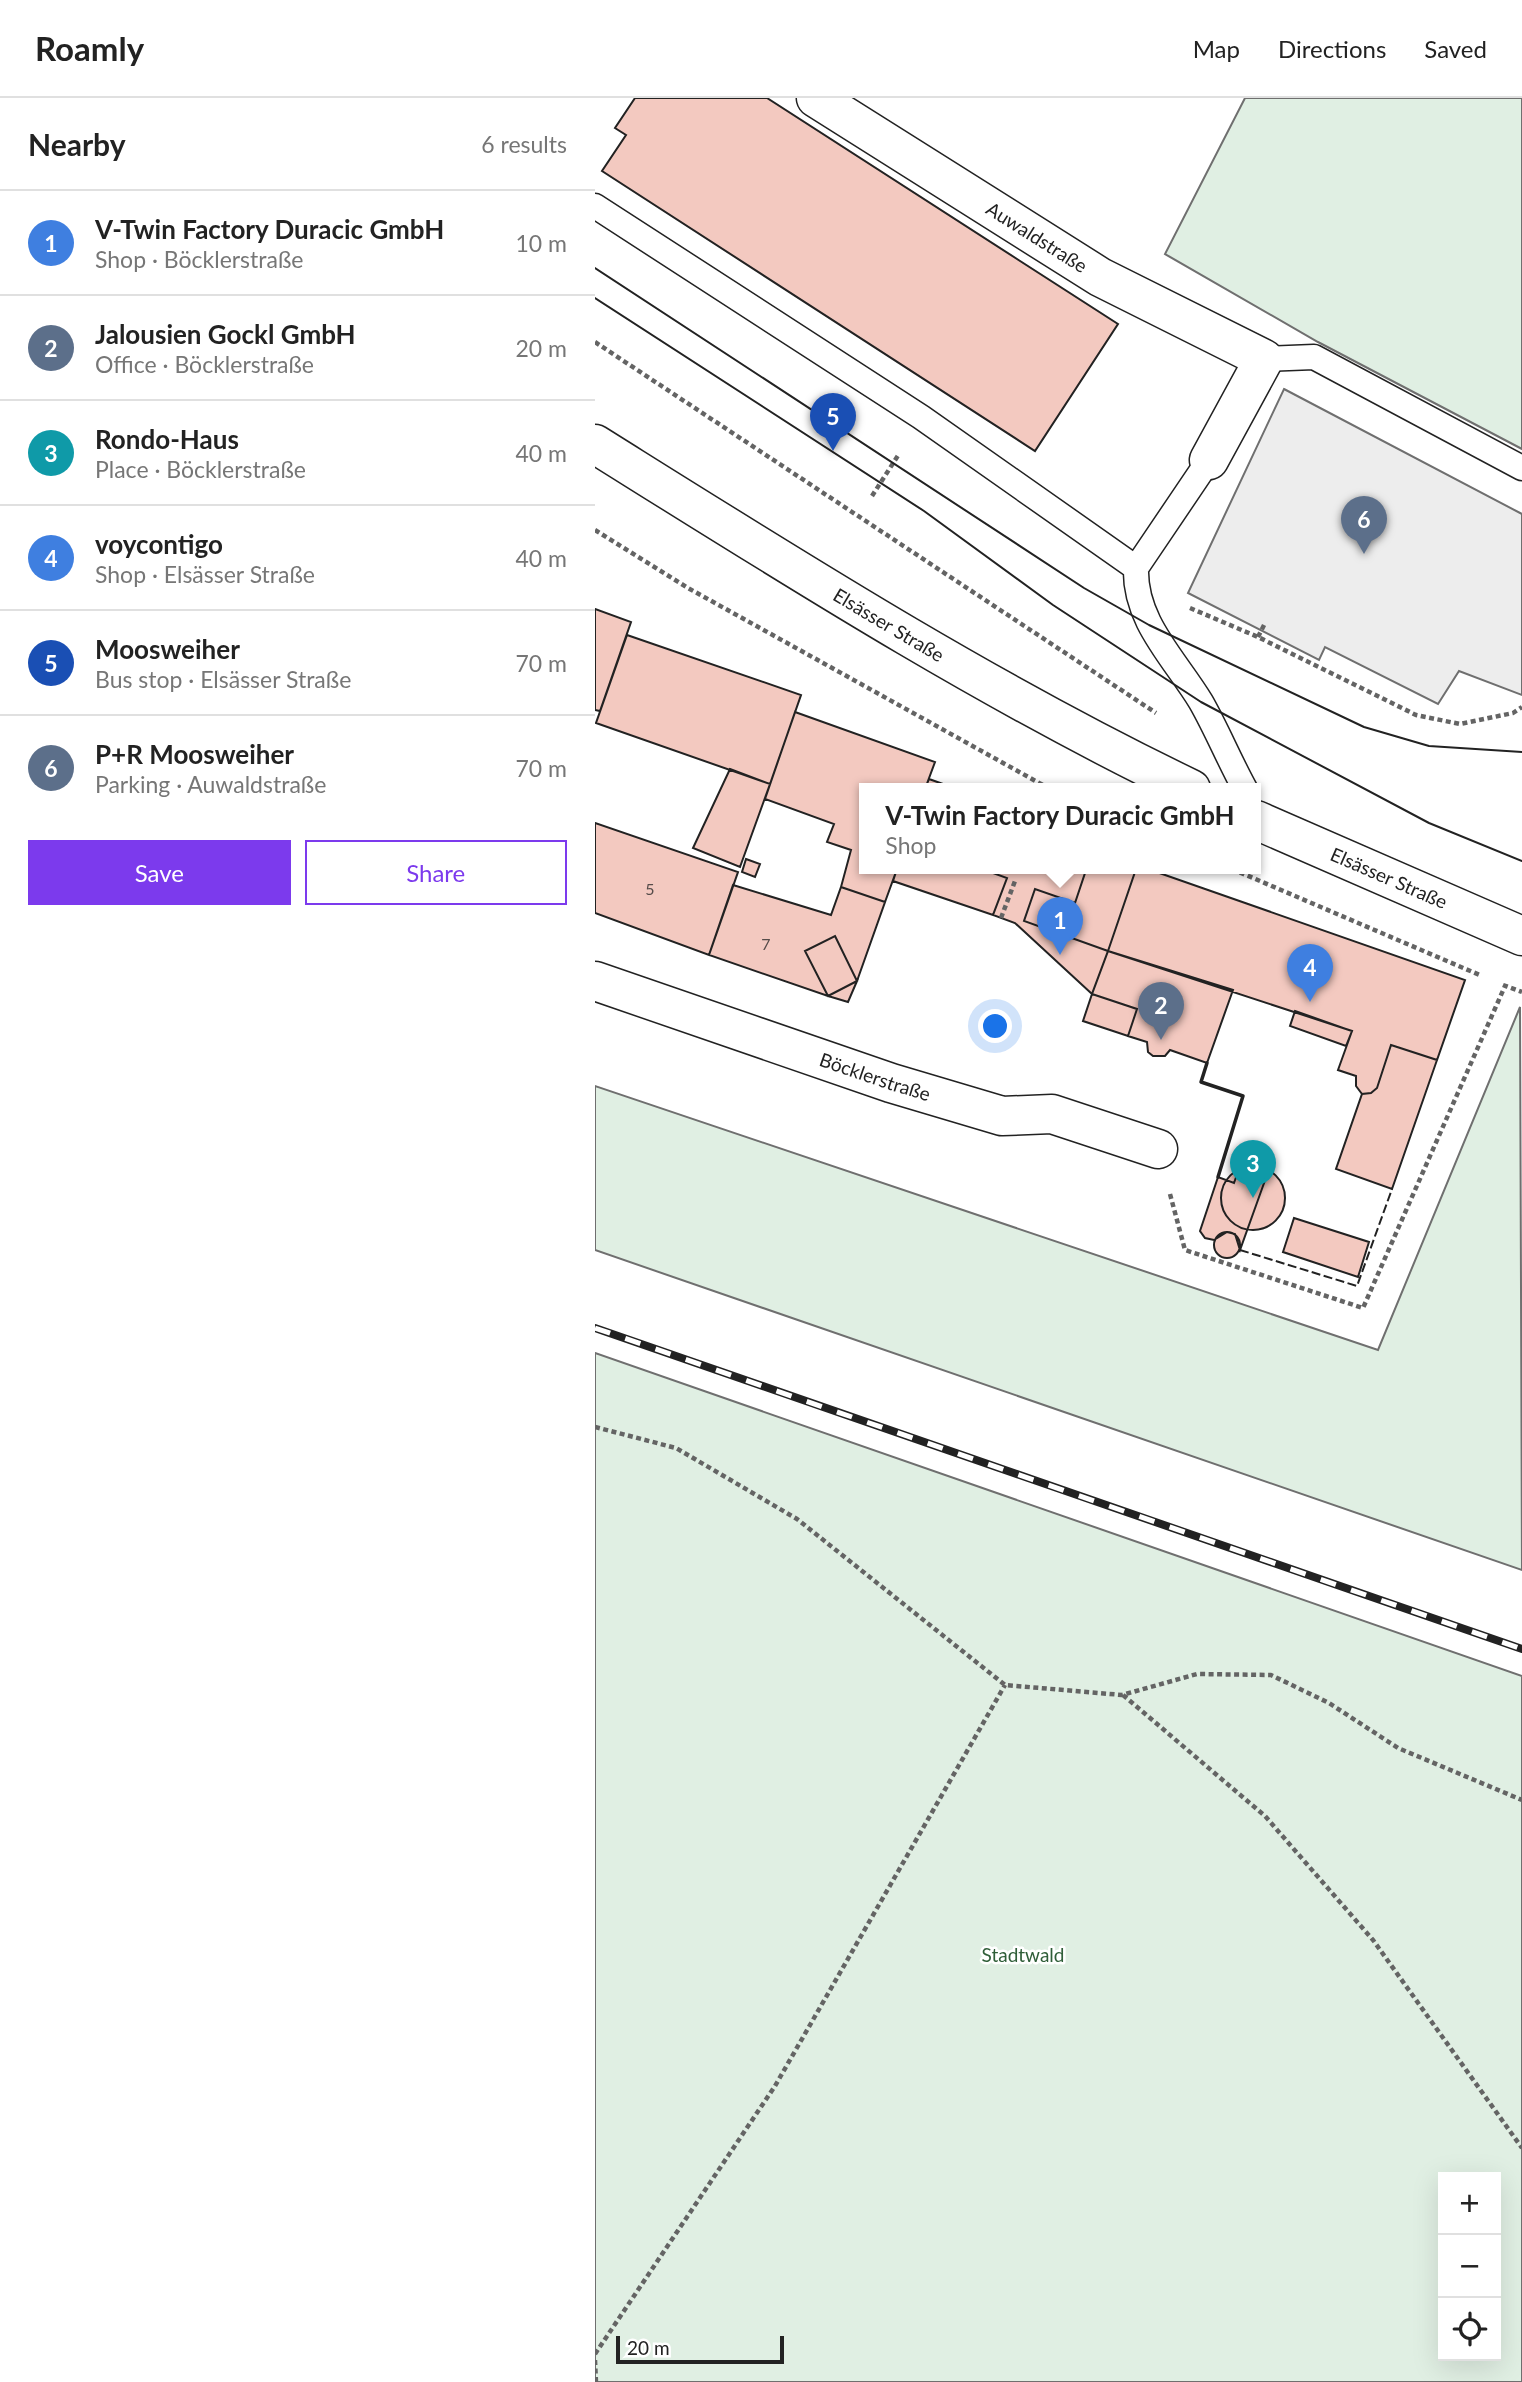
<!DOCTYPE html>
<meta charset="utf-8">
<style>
body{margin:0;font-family:Lato,sans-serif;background:#f2f2f2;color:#222}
.controls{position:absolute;right:21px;bottom:21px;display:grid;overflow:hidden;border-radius:0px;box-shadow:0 7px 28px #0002}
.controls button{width:63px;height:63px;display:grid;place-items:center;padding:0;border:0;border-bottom:2px solid #e0e0e0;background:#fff;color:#222;font:35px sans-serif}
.scale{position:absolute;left:21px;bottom:18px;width:168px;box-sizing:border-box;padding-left:7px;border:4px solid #222;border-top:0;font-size:19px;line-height:24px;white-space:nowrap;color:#222;-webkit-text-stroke:5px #fff;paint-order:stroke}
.you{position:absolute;left:401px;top:929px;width:24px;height:24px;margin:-18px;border:5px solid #fff;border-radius:50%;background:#1a73e8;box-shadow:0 0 0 10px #1a73e833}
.badge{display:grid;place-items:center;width:46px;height:46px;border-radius:50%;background:#7c3aed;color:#fff;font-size:23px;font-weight:700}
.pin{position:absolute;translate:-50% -58px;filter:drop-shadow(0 2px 4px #0008)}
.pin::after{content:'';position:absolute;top:37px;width:24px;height:21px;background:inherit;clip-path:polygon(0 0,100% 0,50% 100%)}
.popup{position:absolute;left:264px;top:685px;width:402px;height:91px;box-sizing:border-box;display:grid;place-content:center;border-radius:0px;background:#fff;filter:drop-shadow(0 2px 5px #0005);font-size:23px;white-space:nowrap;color:#767676}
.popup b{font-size:26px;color:#222}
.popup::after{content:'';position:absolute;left:50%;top:100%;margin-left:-14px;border:14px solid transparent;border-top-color:#fff}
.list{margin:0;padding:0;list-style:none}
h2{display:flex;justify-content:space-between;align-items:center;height:91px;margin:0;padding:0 28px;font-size:30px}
h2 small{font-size:23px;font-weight:400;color:#767676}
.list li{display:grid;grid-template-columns:46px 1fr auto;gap:21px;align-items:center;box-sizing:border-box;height:105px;padding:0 28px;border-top:2px solid #e0e0e0}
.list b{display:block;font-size:26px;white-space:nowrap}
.list p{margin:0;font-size:23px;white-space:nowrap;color:#767676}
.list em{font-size:23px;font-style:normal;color:#767676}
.actions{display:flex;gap:14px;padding:21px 28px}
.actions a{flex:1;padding:16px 0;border:2px solid #7c3aed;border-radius:0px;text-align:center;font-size:24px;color:#7c3aed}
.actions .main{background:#7c3aed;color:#fff}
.icon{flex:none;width:38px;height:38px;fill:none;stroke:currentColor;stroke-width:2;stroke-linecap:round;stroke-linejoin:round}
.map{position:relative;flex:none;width:927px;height:2284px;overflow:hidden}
header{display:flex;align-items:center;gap:42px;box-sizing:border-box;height:98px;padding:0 35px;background:#fff;border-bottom:2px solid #e0e0e0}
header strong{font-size:33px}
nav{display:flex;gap:38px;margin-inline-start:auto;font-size:24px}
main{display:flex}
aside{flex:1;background:#fff}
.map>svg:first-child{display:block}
</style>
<header>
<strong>Roamly</strong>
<nav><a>Map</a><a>Directions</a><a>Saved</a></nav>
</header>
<main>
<aside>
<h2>Nearby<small>6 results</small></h2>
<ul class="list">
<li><span class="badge" style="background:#3f7fe0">1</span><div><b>V-Twin Factory Duracic GmbH</b><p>Shop · Böcklerstraße</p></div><em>10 m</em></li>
<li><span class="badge" style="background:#5c6f8a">2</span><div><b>Jalousien Gockl GmbH</b><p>Office · Böcklerstraße</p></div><em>20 m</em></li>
<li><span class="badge" style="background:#0f9aa8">3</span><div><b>Rondo-Haus</b><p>Place · Böcklerstraße</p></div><em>40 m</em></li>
<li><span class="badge" style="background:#3f7fe0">4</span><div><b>voycontigo</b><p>Shop · Elsässer Straße</p></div><em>40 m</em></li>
<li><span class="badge" style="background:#1a4fb4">5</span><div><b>Moosweiher</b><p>Bus stop · Elsässer Straße</p></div><em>70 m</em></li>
<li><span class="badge" style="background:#5c6f8a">6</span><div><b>P+R Moosweiher</b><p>Parking · Auwaldstraße</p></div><em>70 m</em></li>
</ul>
<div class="actions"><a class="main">Save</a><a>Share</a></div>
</aside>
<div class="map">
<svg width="927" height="2284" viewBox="0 0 927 2284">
<rect width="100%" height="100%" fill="#fff"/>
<path fill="#e0efe3" stroke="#6f6f6f" stroke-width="2" fill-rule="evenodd" d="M650,0h277v351l-204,-107 -153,-88z
M925,909l2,563 -927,-320v-164l783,264z
M0,1255l927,323v706h-927zM901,2079v179h-53v-179z"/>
<path fill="#ededed" stroke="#6f6f6f" stroke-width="2" d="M689,291l238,125v181l-63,-24 -21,33 -113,-57 -6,13 -131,-67z"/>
<path fill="#f3c9c0" stroke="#222" stroke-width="2" d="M40,0h132l351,226 -83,127 -433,-280 24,-36 -11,-7z
M0,511l36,13 -31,89 -5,-1z
M32,537l174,60 -31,89 -174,-61z
M200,614l140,50 -10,27h-61v80h33l-12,33 -44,-15 10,-37 -24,-8 7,-18 -69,-25z
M135,671l40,15 -30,83 -47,-19z
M334,681l28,10h-32z
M0,725l143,49 -29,83 -114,-42z
M151,761l14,5 -5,13 -13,-5z
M302,771h85l25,9 -14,37 -100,-34z
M387,771h92l11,4 -10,30 -40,-14 -11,32 84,30 -16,43 -77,-71 -22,-8 14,-37z
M479,771h62l-28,82 -84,-30 11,-32 40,14 10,-30z
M541,771h12l317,111 -28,80 -46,-15 -14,43 -6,5 -9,1 -6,-8v-10l-18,-6 14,-39 -244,-80z
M138,787l98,30 10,-28 44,15 -28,79 -22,-45 -30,15 23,45 -119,-41z
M240,838l22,45 -29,15 -23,-45z
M513,853l125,39 -26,73 -37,-13 -5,6h-12l-5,-4 -1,-10 -19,-6 9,-27 -45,-15z
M262,883l-9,21 -20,-6z
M497,896l45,15 -9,27 -45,-15z
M700,913l57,20 -6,15 -56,-20z
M796,947l46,15 -45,129 -56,-20 26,-75 9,-1 6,-5z
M646,1065l27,9 -28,78 -5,-16 -8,-2 -13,8 -9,-2 -5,-7 18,-54 16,6z
M626 1100a32 32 0 1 1 64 0a32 32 0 1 1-64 0Z
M699,1120l75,24 -11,35 -75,-25z
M619 1147a13 13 0 1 1 26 0a13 13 0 1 1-26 0Z"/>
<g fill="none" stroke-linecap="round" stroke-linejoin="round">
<g stroke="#222" stroke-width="27">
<path id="service" d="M0,108l326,211 215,151
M669,261l50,-2 208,111
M614,362l-73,108c-2,53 39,91 65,134 16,28 28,58 44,87"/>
</g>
<g stroke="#222" stroke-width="41">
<g id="minor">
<path id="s1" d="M221,0l284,179 164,82 -55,101"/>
<path id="s2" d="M0,883l296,102 111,33 50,-2 106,35"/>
</g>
</g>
<g stroke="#222" stroke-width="41">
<g id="secondary">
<path id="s3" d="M0,346c195,122 388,245 596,345"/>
<path id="s4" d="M661,722l266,116"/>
</g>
</g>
<path stroke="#646464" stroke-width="4.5" stroke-dasharray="5 3.5" stroke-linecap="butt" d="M0,244l561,371
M277,398l27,-42
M0,432l93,58 362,201
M595,510l68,29 158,78 44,9 53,-11 9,-6
M663,539l7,-14
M637,771l250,107
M406,820l14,-37
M908,887l19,7
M575,1096l15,56 178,58 142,-322
M0,1329l81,21 121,71 208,166 117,10 75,-21 74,1 58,28 69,45 124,52
M528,1597l142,121 108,124 149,208
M0,2256l180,-268 230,-401
M0,2262l1,22"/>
<use href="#service" stroke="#fff" stroke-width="24"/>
<use href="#minor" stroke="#fff" stroke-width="38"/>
<use href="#secondary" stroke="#fff" stroke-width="38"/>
<path stroke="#222" stroke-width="2" d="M0,170l489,320 65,37 215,102 65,19 93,6
M0,200l329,213 129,94 148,97 228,121 93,38"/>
<g stroke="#222" stroke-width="8">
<path id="rail" d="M0,1230l927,321"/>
</g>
<use href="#rail" stroke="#fff" stroke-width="5" stroke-dasharray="16" stroke-linecap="butt"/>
<path stroke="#222" stroke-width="2" stroke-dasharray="9 3.5" stroke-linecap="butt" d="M645,1152l117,36 35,-97"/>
<path stroke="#222" stroke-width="3.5" d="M612,965l-6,19 42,14 -25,81"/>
</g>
<g text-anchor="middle" stroke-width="5" stroke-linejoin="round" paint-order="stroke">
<g font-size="16" fill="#564c4a">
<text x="55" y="797">5</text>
<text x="171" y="852">7</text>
</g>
<g font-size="19" fill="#222" stroke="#fff">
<text dy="7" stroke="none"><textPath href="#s1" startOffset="261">Auwaldstraße</textPath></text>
<text dy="7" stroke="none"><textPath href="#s3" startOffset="345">Elsässer Straße</textPath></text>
<text dy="7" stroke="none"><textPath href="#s4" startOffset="145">Elsässer Straße</textPath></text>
<text dy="7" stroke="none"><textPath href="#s2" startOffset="296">Böcklerstraße</textPath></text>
</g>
<g font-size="19" fill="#2f5e38" stroke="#fff">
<text x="428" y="1864">Stadtwald</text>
</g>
</g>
</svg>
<div class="controls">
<button>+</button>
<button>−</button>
<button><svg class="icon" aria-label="locate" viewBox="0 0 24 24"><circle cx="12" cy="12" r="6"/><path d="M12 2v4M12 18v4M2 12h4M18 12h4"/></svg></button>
</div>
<div class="scale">20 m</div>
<div class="you"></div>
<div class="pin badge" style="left:465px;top:857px;background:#3f7fe0">1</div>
<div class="popup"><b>V-Twin Factory Duracic GmbH</b>Shop</div>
<div class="pin badge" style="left:566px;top:942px;background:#5c6f8a">2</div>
<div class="pin badge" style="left:658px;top:1100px;background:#0f9aa8">3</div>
<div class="pin badge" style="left:715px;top:904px;background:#3f7fe0">4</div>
<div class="pin badge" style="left:238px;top:353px;background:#1a4fb4">5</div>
<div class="pin badge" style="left:769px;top:456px;background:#5c6f8a">6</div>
</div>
</main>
